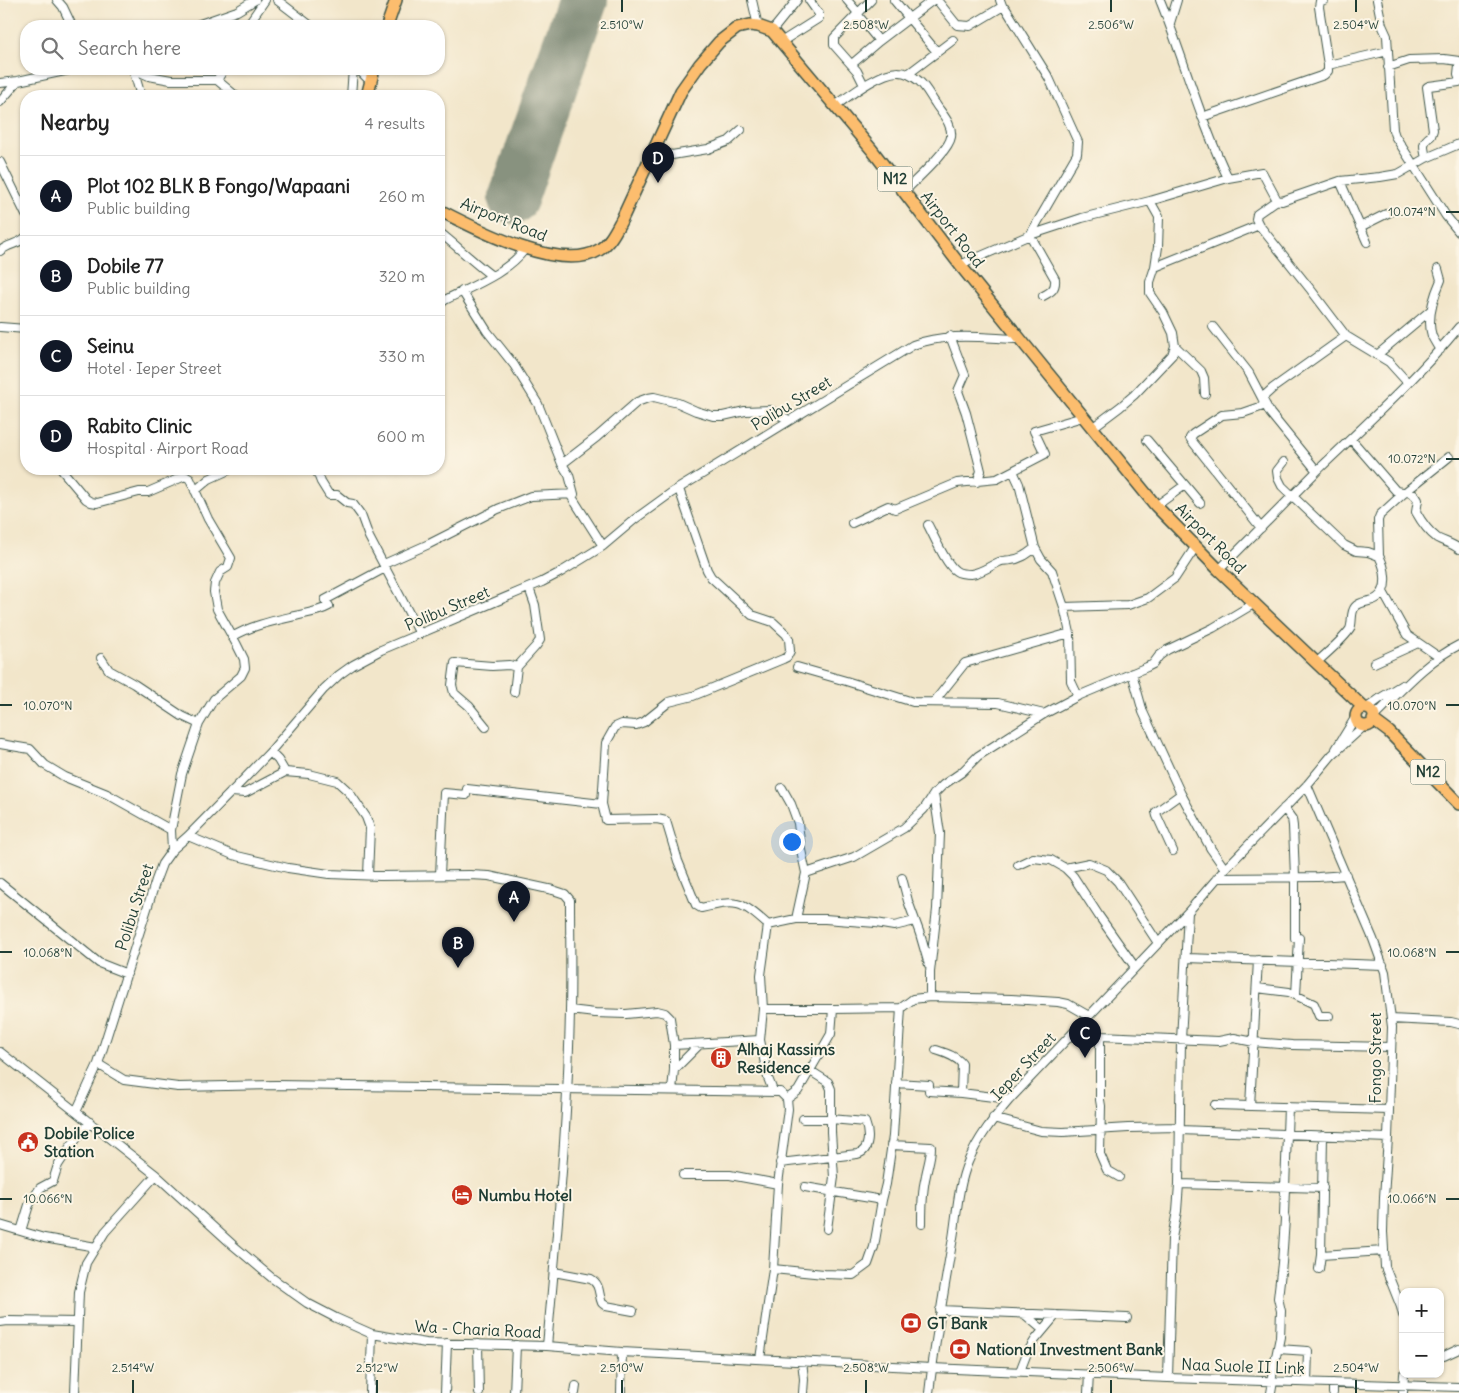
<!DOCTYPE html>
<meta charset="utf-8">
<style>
body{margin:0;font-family:Delius,sans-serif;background:#f6f6f6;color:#222}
.controls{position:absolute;right:15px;bottom:15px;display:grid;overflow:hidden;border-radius:10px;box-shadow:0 1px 4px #0004}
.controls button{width:45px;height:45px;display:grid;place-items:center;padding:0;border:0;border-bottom:1px solid #e0e0e0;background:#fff;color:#222;font:25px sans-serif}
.you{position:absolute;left:791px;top:841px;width:18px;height:18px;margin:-12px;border:4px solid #fff;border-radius:50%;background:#1a73e8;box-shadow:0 0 0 8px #1a73e833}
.badge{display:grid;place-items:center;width:32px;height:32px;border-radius:50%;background:#111827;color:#fff;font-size:16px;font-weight:700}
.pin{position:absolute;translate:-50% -41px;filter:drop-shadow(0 1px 2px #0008)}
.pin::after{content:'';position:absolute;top:26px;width:18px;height:15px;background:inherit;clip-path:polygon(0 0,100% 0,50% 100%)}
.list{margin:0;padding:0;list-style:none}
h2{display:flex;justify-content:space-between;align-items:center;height:65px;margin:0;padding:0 20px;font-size:21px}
h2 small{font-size:16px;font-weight:400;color:#767676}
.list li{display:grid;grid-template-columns:32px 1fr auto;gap:15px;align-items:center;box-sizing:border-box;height:80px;padding:0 20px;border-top:1px solid #e0e0e0}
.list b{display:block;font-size:19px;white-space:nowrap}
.list p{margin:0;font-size:16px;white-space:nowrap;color:#767676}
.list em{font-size:16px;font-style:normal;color:#767676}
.icon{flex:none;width:28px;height:28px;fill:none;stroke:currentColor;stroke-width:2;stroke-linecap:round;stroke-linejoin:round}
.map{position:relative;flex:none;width:1459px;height:1393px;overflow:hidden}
.search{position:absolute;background:#fff;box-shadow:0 1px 4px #0004;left:20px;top:20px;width:425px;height:55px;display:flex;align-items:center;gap:12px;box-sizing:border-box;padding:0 18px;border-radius:20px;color:#767676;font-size:19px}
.panel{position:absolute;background:#fff;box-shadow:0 1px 4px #0004;left:20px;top:90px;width:425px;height:385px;border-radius:20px}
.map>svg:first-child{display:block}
</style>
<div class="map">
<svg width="1459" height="1393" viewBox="0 0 1459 1393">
<rect width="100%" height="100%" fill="#fcf5e5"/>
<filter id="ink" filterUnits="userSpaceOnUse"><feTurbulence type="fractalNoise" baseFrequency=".02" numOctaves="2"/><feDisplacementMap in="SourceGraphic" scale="10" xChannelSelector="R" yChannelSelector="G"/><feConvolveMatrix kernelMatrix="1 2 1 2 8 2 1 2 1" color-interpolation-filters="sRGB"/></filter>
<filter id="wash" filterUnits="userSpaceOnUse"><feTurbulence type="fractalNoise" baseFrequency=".0096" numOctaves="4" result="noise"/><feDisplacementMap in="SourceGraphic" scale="20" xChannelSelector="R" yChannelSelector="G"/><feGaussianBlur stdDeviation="1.12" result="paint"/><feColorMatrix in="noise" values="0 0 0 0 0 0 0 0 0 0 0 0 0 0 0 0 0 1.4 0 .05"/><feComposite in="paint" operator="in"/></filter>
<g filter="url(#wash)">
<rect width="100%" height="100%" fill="#f2e6ca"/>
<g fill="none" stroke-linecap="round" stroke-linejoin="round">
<path stroke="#88927f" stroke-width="20" d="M569,0l13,5"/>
<path stroke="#88927f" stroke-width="50" d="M513,199l70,-199"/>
</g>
</g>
<g filter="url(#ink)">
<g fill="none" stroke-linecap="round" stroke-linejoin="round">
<g stroke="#3f564a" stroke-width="10">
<path id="minor" d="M57,0l6,7 9,19
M277,0l34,26
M752,0l6,26
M847,0l11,13
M894,0l43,52
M937,0l20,25 13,1 30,-18h3
M1000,0l3,8 3,1 43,69 29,64 -1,12 -47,81 25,44c1,10 -4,13 -12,17
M1160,0c24,59 40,120 68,178
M1377,0l5,25 5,11 6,94 2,6 51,80 13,16
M1170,23l7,-23
M194,26l43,-15 18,-11
M247,26l18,-26
M772,31l25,-31
M879,41l54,-41
M781,42l38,-24v-4l-10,-14
M852,64l27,-23 -22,-27
M1328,65l60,-14
M1459,65l-1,9 1,3
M1388,67l21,-7 35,-1 15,2
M133,69l16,7 22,4h46l19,16
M133,69l8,27
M358,69l12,12
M908,74l45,-34
M217,80l7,-11
M0,83l18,-2 56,-12
M864,85l-7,-14 -23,-26v-7l37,-38
M351,96l2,-27
M0,102l18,-21
M835,106c14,-10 46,-35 64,-34 7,0 15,5 20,9 7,6 11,15 16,22 6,10 18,21 16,34 -2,14 -36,43 -47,55
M1202,117l122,-42 4,-4v-6l-9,-58 1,-6 4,-1
M653,151l19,4 36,-6 21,-8 12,-11
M1426,158c-2,-10 -5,-16 5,-22l2,-6 -6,-43 2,-1 30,-4
M0,162l26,53
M1340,181l27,61
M1277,200l-20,14 -1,5 3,6 52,65 35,46 43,26 19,21
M1360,227l30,-15
M439,232c18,14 34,30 53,44
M0,251c8,-7 19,-7 26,-14
M960,265l70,-30 52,-17 68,-17 78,-23 34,-6 15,28 5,1 58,-20 40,-4 18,-3 28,-16 33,-14
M1155,267l104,-42
M1438,269l3,11c-7,16 -15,38 -9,56 2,5 5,9 8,14
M462,291l25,40 27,34 24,39 24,60 7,11 5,19h-4l33,52
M439,305l6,-5c27,-14 61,-26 80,-51
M0,327l26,2
M1213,327l36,46 13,25
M950,336l15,39 -7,16 8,22 13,50 2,8 -4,11
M1175,346l26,25 3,7 1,16
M1377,355l54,-45
M1092,428l28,-21 14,-12 38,-40 3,-9 -2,-13 -10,-21 -13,-19v-11l5,-15 3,-20 1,-30 -9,-16
M1351,439l45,52c10,2 17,-1 22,9l-2,12c5,9 13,20 21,26 7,4 15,5 22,11
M1147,440l38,45 -29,21
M1284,462l-7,9 1,7 4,8 62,59 12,6 12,1 11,4c6,11 11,33 -2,42 -7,5 -16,2 -22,9 -5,6 -2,15 -5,22 -5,8 -25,26 -33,33
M562,464l35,-27 40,-35 11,-4 6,-1 24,6 18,8 17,5h10l22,-5 25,-1 19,10
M61,469l25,30 5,3 6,1 42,-11h9l37,-16 5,3 18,40 23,39 -3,9 -8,5 -5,11 -1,9 3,17 20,36 7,14 1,9 -4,8 -27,23 -15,25 -17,50 -11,56 1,20
M316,469l5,13 8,13h8l10,8 6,1 8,11 8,22 51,97
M1013,471l6,13 16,64 6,11 11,12 12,36 6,26 1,48 7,15
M1317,471l-47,-58 -8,-15 11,-10 73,-52
M1185,485l15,18
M195,491l14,-12 22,-10
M852,523l36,-17 7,3 62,-26 40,-4 48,-25 -11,-23 49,-14
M928,525c6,11 18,40 28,46 4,3 10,3 15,3 10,-1 19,-8 28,-12 4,-2 8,-1 12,-2 10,-1 16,-6 24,-12
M1261,528l-69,-87 -2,-3 3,-4 29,-19 21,-2 23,-8
M1379,556l-1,-36 2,-5 24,-22 45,-36
M384,564l45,-20 69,-35 33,-13 43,-2
M1219,570c34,-34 67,-68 100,-101 48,-46 98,-91 140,-142
M1383,592l24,43 32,22
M1064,607l64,-2 20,-7 27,-20 21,-32
M232,637c20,-12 41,-16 63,-21 12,-3 23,-4 34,-10l-4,-6 60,-32
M101,658l8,12 25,14 48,32 17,8
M1374,663l44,-20
M797,667l49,14 67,21 85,1 46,11
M1132,673l11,39 38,82 30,55 14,20
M514,692l3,-25 19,-21 4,-6 -5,-35 -6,-17
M934,702l31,-39 105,-30
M1367,708l15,-11 20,-12
M1374,717c27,-26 51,-55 85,-72
M486,727l-17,-21 -15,-13 -2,-8 3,-22 37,3 17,-1 8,2
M0,744l30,5 15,16 20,12 42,17 64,36
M1336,749l19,-31
M270,752l8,8 7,12 24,2 28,7 12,11 17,25 4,11 -2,47
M1307,785l66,154 12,33 7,55 -4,111 -4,59 -1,35 2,35 16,40 2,8
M782,788l9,16 7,19 3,27 5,23
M231,792l14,1 40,-21
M934,794l6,39 -3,76 -7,63v25l81,2 47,3 10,2 21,12
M602,804l4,-61 9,-16 7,-3 14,1 8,-3 25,-20 24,-6 90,-37 4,-2 3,-6 -1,-12 -3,-5 -13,-12 -21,-7 -41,-38 -4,-7 -28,-81
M1284,808l8,11 1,7 2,51v61h4l-3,57
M188,836l45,19 55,13 41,6 51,2 90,-1 19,1 64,14 12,4 5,6c0,36 1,73 0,110 -2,111 -13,225 -23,336
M1173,851l-16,-35 -1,-4 25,-18
M1018,865l15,-7 18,2 14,8 8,8 26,40 36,51
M1065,868l24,-5 17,7 12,12 40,61
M440,875l4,-82 22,2 1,-6 135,15 4,16 51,-1 9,2 12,40 18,44 5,3c36,-8 39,-8 67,17l-7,50 2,34 -3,31 8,38 5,13
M902,878l6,23 12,33 9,31
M1217,878l101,-1 28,-2
M0,883l99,80 28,11
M796,919h29l51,4 18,3 21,-5
M768,925l28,-6 10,-46 48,-16 50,-29 20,-19 10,-15 9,-9 19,-13 16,-16 66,-42 34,-18 69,-29 6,-3 6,-8 8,-6 46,-22 42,-25
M1187,958l196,7
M1257,988l32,4 25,12 5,12h10
M763,1009h70l68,-1 12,-9 17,-2
M570,1010l25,3 31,1 31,-3 8,2 5,5 4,27
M1391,1019l60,3 8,2
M1080,1025l9,8 11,3 119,5 15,-3 20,4 38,3 99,2
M1100,1036v64l1,6 -1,48 7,16 12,7
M936,1050c9,3 20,6 26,14l-1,29
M0,1052l156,123 78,71 38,32 35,25 29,15 36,16 54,9 121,3 75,6 310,16 236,10 291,9
M98,1064l26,16 54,7 98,-2 504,7 7,7 1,10 -10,75 -5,85 -13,90
M674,1070l26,-26
M809,1070l19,12 3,7v43l3,45 -7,52
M896,1083l33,2v6l32,2 49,6
M672,1090l2,-20v-25l86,-5
M787,1099l11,-8 33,-57 2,-25
M1215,1105l174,5
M1250,1106l8,-146
M76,1112l22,-48 58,-184 6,-16 10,-14 16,-14 57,-58 25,-26 54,-63 15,-14 14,-10 28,-15 161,-68 19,-10 42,-26 32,-27 36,-26 242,-148c35,-13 71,-7 107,-6
M993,1118l48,13 22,1 65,-4 52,-1
M1180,1130l208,8
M891,1145l40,2c0,10 -3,18 -5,28 -4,16 -4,32 -4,49
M780,1163l77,-9c14,-3 12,-22 8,-32l-34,-3h-28
M683,1175h47l48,9
M1179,1184l144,4
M805,1187l77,13
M0,1225l44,13 52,9
M21,1231l8,-26 11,-17 13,-7 5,-16 12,-18 20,-25
M1321,1255l2,-120
M773,1269l51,5 29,1 15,-11 6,-17 8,-47 4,-16 7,-48 8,-128
M1319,1269l2,-14 63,-4
M554,1272l37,7c10,6 7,15 11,24l4,3 27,5
M940,1310l187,8
M1023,1313l20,17
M0,1322l8,-1 69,1
M478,1344l1,49
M1278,1349l30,2 -1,31
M1440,1356h4l15,-7
M802,1361l2,18 -1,14
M1020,1371l7,-18 8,-13 21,-25
M1168,1378l4,-140 5,-27 2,-27 2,-144 7,-128
M1271,1381l9,-44 1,-26 -3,-13 4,-35 3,-44 -1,-4 4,-108
M75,1393l4,-101 7,-29 19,-31 51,-57
M370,1393l2,-59
M445,1393l2,-50
M514,1393l2,-48
M575,1393l1,-7
M621,1393l1,-41
M929,1393c6,-52 15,-104 24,-155 4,-25 5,-52 15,-76 10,-24 25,-43 42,-63l178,-187 37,-43 82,-84 25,-30 32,-29
M1088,1393l1,-19
M1271,1393l2,-12
M1333,1393v-10
M1403,1393l1,-19"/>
</g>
<g stroke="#3f564a" stroke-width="14">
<path id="highway" d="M387,26l9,-26
M367,96l7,-27
M439,210c35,18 122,64 160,40 11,-7 17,-20 23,-31l59,-128 19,-27 19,-22 18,-14 13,-3 8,1 14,5 100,119 88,115 196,241 63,64 145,138
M1356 717a9 9 0 1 1 18 0a9 9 0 1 1-18 0Z
M1373,720l16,12 70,72"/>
</g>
<use href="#minor" stroke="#fff" stroke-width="8"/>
<use href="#highway" stroke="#fcbd6e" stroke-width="11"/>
</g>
</g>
<path fill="none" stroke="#1f3d34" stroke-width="2" d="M622,0v12M866,0v12M1111,0v12M1356,0v12M1446,212h13M1446,459h13M0,705h12M1446,705h13M0,952h12M1446,952h13M0,1199h12M1446,1199h13M133,1380v13M377,1380v13M622,1380v13M866,1380v13M1111,1380v13M1356,1380v13"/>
<defs>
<g id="building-disc" transform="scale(1.125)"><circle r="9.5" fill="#c8321e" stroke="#fcf5e5"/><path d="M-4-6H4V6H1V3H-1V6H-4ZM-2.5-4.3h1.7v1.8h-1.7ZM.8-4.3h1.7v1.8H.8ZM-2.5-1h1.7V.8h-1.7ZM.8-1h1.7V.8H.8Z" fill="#fff"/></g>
<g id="civic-disc" transform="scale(1.125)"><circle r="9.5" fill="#c8321e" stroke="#fcf5e5"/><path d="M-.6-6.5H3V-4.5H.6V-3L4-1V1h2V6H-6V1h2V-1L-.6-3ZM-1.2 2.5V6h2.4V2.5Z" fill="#fff"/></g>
<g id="hotel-disc" transform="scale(1.125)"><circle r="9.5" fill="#c8321e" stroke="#fcf5e5"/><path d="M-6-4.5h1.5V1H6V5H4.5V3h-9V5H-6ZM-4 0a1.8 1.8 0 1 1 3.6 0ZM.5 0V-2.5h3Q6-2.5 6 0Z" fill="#fff"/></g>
<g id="bank-disc" transform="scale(1.125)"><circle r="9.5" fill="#c8321e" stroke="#fcf5e5"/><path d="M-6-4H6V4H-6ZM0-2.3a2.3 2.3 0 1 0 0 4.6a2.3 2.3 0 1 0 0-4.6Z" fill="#fff"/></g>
</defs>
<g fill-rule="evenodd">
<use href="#building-disc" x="721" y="1058"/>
<use href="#civic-disc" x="28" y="1142"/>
<use href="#hotel-disc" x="462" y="1195"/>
<use href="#bank-disc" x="911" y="1323"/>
<use href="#bank-disc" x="960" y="1349"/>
</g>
<g text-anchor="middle" stroke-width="4" stroke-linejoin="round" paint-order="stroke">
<g fill="#fcf5e5" stroke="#617469" stroke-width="1">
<rect x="877.5" y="166.5" width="35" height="25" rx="4"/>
<rect x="1410.5" y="759.5" width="35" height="25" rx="4"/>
</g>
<g font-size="15" font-weight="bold" fill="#1f3d34">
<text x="895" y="184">N12</text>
<text x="1428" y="777">N12</text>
</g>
<g font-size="16" fill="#1f3d34" stroke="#fcf5e5">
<text transform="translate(504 219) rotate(22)" y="6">Airport Road</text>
<text transform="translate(953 229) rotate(52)" y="6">Airport Road</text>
<text transform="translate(791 403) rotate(-31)" y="6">Polibu Street</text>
<text transform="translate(1211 538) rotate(45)" y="6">Airport Road</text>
<text transform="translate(447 608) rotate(-23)" y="6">Polibu Street</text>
<text transform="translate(134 907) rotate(-72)" y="6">Polibu Street</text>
<text transform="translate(1375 1058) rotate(-90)" y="6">Fongo Street</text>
<text transform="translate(1023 1066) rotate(-47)" y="6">Ieper Street</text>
<text transform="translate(478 1329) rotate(3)" y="6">Wa - Charia Road</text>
<text transform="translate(1243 1366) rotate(2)" y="6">Naa Suole II Link</text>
</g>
<g font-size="16" font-weight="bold" fill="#1f3d34" stroke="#fcf5e5" text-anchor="start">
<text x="737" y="1055">Alhaj Kassims<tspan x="737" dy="18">Residence</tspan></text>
<text x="44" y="1139">Dobile Police<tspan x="44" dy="18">Station</tspan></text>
<text x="478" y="1201">Numbu Hotel</text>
<text x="927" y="1329">GT Bank</text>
<text x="976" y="1355">National Investment Bank</text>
</g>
</g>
<g font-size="12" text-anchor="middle" fill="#1f3d34" stroke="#fcf5e5" stroke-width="4" stroke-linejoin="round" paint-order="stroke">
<text x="622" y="29">2.510°W</text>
<text x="866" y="29">2.508°W</text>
<text x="1111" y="29">2.506°W</text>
<text x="1356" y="29">2.504°W</text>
<text x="1412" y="216">10.074°N</text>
<text x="1412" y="463">10.072°N</text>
<text x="48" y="710">10.070°N</text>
<text x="1412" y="710">10.070°N</text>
<text x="48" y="957">10.068°N</text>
<text x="1412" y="957">10.068°N</text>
<text x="48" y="1203">10.066°N</text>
<text x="1412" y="1203">10.066°N</text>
<text x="133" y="1372">2.514°W</text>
<text x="377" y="1372">2.512°W</text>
<text x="622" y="1372">2.510°W</text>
<text x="866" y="1372">2.508°W</text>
<text x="1111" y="1372">2.506°W</text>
<text x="1356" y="1372">2.504°W</text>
</g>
</svg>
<div class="controls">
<button>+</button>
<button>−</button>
</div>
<div class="you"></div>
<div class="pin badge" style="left:514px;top:922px">A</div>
<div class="pin badge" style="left:458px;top:968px">B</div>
<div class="pin badge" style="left:1085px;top:1058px">C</div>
<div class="pin badge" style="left:658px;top:183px">D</div>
<div class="search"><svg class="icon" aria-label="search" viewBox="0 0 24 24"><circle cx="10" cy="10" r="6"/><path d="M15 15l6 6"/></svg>Search here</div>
<section class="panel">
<h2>Nearby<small>4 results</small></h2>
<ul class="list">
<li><span class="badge">A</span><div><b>Plot 102 BLK B Fongo/Wapaani</b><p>Public building</p></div><em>260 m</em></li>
<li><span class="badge">B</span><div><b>Dobile 77</b><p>Public building</p></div><em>320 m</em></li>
<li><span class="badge">C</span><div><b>Seinu</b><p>Hotel · Ieper Street</p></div><em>330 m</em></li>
<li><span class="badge">D</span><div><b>Rabito Clinic</b><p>Hospital · Airport Road</p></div><em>600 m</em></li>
</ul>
</section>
</div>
